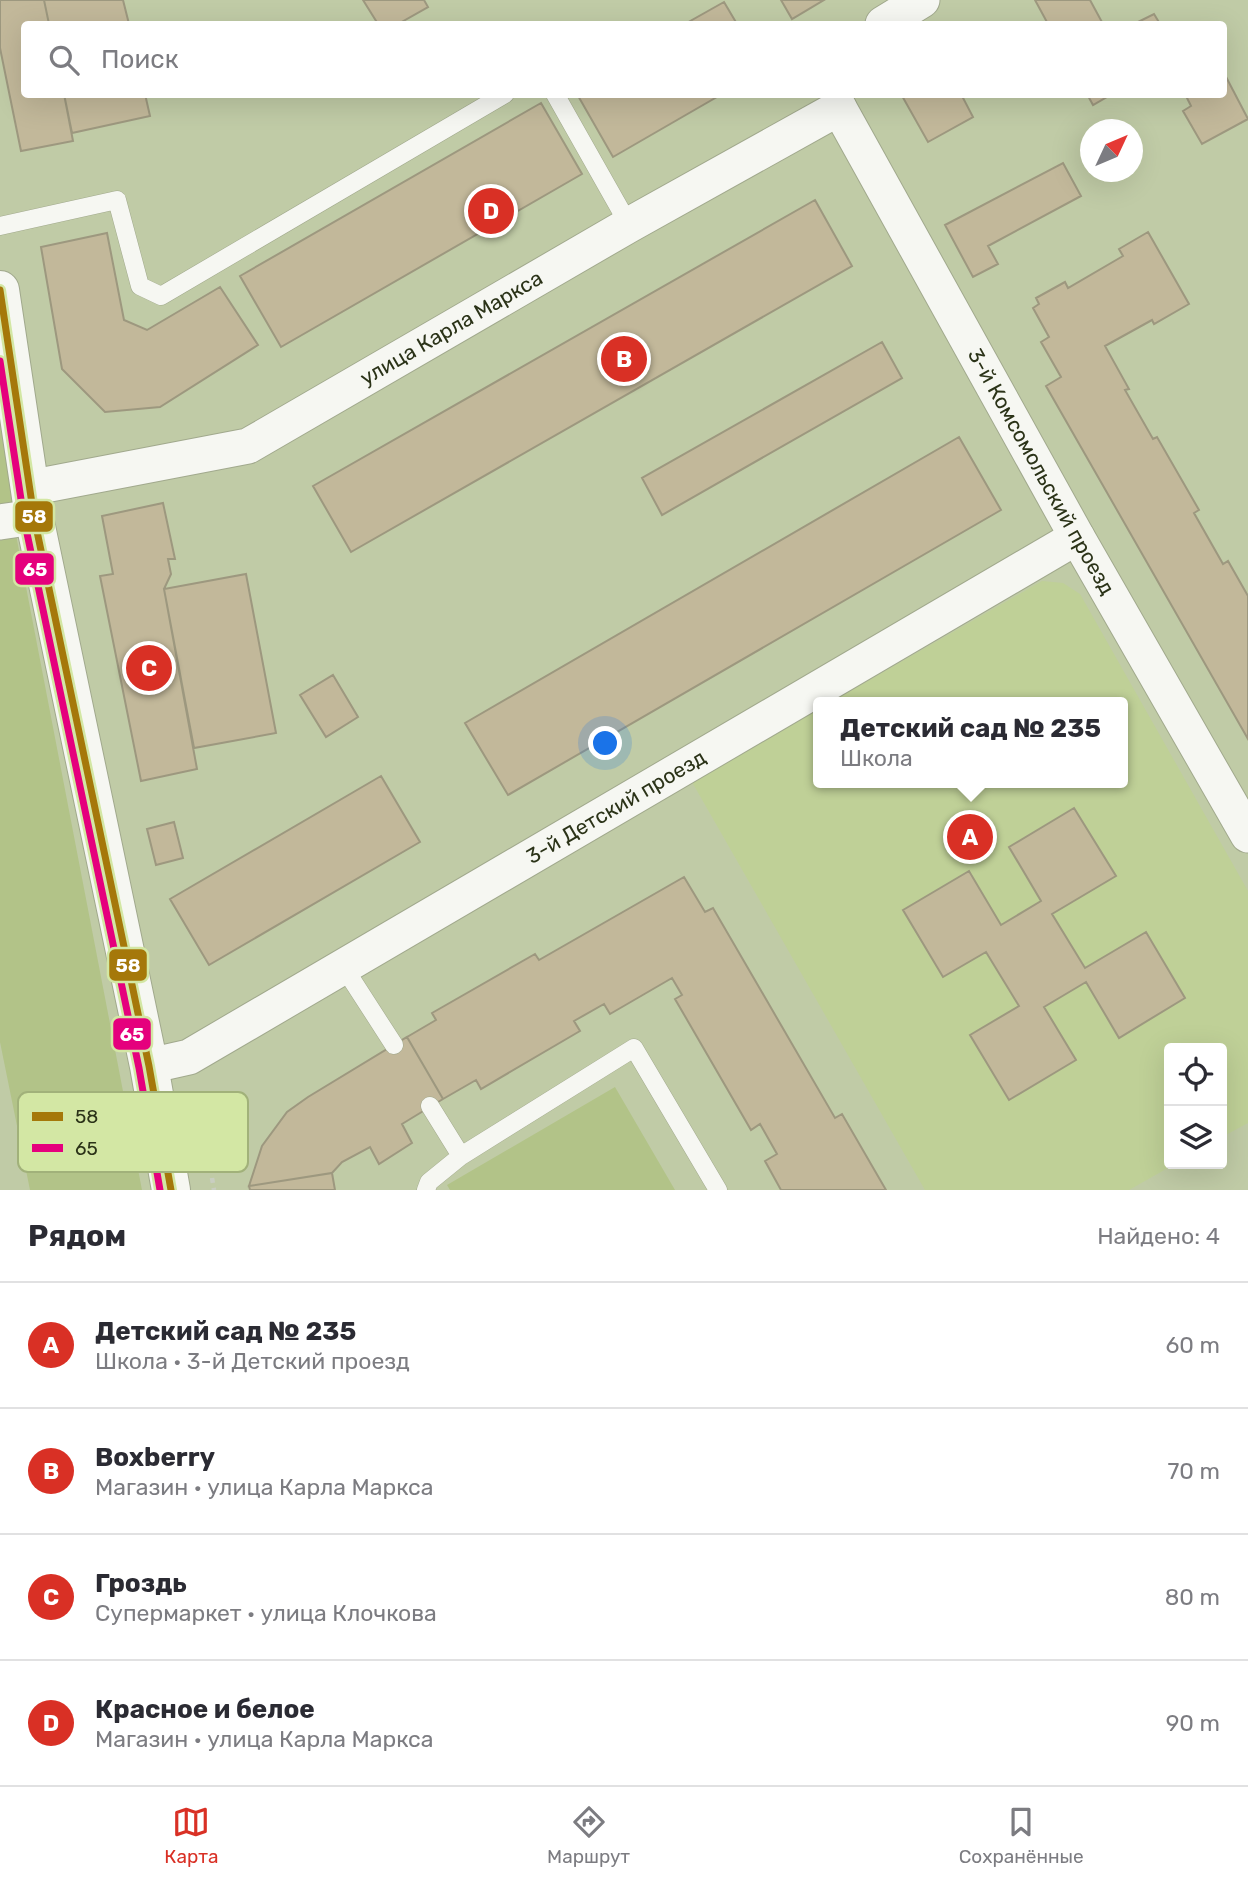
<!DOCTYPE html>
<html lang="ru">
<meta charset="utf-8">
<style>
body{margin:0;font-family:Rubik,sans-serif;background:#f7f7f7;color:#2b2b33}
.controls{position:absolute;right:21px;bottom:21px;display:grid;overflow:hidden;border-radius:7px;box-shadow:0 7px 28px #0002}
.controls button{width:63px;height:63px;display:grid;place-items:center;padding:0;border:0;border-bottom:2px solid #e1e1e2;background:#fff;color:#2b2b33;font:35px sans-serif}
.compass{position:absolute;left:1080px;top:119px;width:63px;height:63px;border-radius:50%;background:#fff;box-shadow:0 7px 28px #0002;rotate:46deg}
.you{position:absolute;left:606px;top:744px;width:24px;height:24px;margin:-18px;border:5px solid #fff;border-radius:50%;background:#1a73e8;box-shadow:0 0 0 10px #1a73e833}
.badge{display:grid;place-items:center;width:46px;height:46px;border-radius:50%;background:#d93025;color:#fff;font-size:23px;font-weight:700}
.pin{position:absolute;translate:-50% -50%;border:4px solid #fff;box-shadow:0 2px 7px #0006}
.popup{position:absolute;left:813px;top:697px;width:315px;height:91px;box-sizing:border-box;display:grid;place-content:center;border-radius:7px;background:#fff;filter:drop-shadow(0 2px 5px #0005);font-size:23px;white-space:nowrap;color:#7c7c81}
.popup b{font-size:26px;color:#2b2b33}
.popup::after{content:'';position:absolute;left:50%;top:100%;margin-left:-14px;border:14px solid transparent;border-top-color:#fff}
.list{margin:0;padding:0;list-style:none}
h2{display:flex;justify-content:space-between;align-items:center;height:91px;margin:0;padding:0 28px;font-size:30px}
h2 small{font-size:23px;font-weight:400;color:#7c7c81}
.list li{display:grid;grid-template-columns:46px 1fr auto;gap:21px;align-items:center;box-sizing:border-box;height:126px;padding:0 28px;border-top:2px solid #e1e1e2}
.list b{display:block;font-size:26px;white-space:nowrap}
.list p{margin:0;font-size:23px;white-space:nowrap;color:#7c7c81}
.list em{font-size:23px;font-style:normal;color:#7c7c81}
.icon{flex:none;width:38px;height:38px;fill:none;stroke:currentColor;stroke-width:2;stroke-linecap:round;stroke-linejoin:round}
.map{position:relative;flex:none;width:1248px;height:1190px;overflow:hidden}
.search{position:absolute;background:#fff;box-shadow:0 7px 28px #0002;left:21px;right:21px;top:21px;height:77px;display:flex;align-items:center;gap:18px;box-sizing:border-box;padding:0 24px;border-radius:7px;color:#7c7c81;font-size:26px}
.sheet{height:595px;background:#fff}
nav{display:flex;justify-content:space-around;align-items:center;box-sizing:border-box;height:98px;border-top:2px solid #e1e1e2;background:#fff;font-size:19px;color:#7c7c81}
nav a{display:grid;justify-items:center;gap:4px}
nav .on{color:#d93025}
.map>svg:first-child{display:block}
</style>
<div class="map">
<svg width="1248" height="1190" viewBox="0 0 1248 1190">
<rect width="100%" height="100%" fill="#c0cba6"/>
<path fill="#bfd097" d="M1042,581l21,2 17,11 168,297v232l-26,14v-89h-53v116h6l-46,26h-204l-233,-408 126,-72v73h304v-81h-291z"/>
<path fill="#b2c388" d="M0,412l17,128 125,650h-112l-30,-148z
M615,1087l60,103h-225l-3,-5z"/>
<path fill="#c2b89a" stroke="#9d987f" stroke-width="2" d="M0,0h44l5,24h-25v70h40l9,47 -52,10 -21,-103z
M44,0h79l6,24h-80z
M363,0h61l4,7 -30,17h-20z
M781,0h43l-32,19z
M1035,0h55l13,24h-55z
M724,2l13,22h-52z
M1154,14l6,10h-26z
M1224,73l24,46 -46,25 -19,-33 8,-5 -6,-12h39z
M64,94h81l5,22 -78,17z
M577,94h145l-109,63z
M901,94h60l12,23 -45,25z
M1087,94h25l-19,11z
M541,103l41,71 -301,173 -41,-71z
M1063,163l18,33 -93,50 10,18 -25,13 -28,-52z
M815,200l37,66 -501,286 -38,-66z
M1148,232l41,72 -35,20 -2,-4 -47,26 24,43 -4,1 28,49 4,-2 42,73 -5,3 29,51 5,-3 20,35v143l-202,-353 15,-9 -20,-35 8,-5 -16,-29 6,-4 -3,-6 29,-16 3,6 55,-32 -4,-7z
M107,233l17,87 23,10 73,-43 38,58 -98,62 -55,5 -43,-43 -21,-122z
M882,342l20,36 -240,137 -20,-37z
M959,437l42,73 -493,285 -43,-72z
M163,503l12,56h-7l3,15 -7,15 33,180 -56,12 -41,-205 13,-2 -11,-58z
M246,574l30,159 -82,15 -30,-159z
M333,675l25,42 -32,20 -26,-42z
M381,776l39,66 -211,123 -39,-66z
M1074,808l42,68 -64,38 33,54 61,-36 39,66 -66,40 -33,-56 -42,25 32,53 -67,40 -39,-65 49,-29 -33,-54 -43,25 -40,-67 66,-39 32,54 40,-24 -32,-54z
M174,822l9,36 -27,7 -9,-36z
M684,877l21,35 8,-4 122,210 7,-4 44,76h-105l-16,-29 12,-7 -17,-30 -9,6 -76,-131 7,-4 -10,-17 -62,36 -6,-10 -30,17 6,10 -99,58 -5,-9 -33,19 -36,-62 29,-17 -4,-7 103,-59 4,6z
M407,1037l36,62 -41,25 10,19 -33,21 -9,-17 -28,15 -10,11 -83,13 13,-40 25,-34 21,-15z
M332,1173l3,17h-85l-1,-4z"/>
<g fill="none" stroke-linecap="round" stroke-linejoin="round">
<g stroke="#a1a98d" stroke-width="19">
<path id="service" d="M555,94l74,131
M0,226l117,-26 23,86 21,10 344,-202
M343,966l51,79
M461,1156l173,-108 84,142
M426,1190l3,-8 32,-26 -31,-50"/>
</g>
<g stroke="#a1a98d" stroke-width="37">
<g id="minor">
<path d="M883,24l39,-24"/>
<path id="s1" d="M839,108l238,429 171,298"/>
<path id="s2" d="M29,488l219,-42 381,-221 210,-117"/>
<path d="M0,522l34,-5"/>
<path id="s3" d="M149,1066l40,-9 888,-520"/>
</g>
</g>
<g stroke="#a1a98d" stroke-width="40">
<path id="tertiary" d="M0,290l34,227 115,549 22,124"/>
</g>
<path stroke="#c9cec1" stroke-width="4.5" stroke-dasharray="5 5" stroke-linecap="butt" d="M212,1178l2,12"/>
<use href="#service" stroke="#f6f7f2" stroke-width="18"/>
<use href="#minor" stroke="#f6f7f2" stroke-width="35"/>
<use href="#tertiary" stroke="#f6f7f2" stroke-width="38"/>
<g stroke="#d3e7a4" stroke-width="12">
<path id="bus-1" d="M0,290l34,227 115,549 22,124"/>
</g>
<g stroke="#d3e7a4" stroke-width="12">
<path id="bus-2" d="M0,361l24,158 115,549 21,122"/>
</g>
<use href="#bus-1" stroke="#a5780a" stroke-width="7"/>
<use href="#bus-2" stroke="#e5007d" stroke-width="7"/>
</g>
<g text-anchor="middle" stroke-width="5" stroke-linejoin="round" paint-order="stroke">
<g font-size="21" fill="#2b3318" stroke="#d3e7a4">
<text dy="7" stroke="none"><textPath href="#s2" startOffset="458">улица Карла Маркса</textPath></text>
<text dy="7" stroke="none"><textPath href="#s1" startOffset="416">3-й Комсомольский проезд</textPath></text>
<text dy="7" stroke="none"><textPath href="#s3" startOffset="536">3-й Детский проезд</textPath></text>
</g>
</g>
<rect x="18" y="1092" width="230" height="80" rx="10" fill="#d3e7a4" stroke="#a1b17a" stroke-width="2"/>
<rect x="32" y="1112" width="31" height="9" fill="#a5780a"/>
<rect x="32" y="1144" width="31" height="8" fill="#e5007d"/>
<g font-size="19" fill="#2b3318">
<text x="75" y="1123">58</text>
<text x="75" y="1155">65</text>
</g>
<g stroke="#d3e7a4" stroke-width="2.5">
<rect x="14" y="500" width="40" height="33" rx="7" fill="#a5780a"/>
<rect x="14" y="552" width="41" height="34" rx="7" fill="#e5007d"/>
<rect x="108" y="948" width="40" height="34" rx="7" fill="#a5780a"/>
<rect x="112" y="1017" width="40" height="34" rx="7" fill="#e5007d"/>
</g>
<g font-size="19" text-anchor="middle" font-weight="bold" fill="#fff">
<text x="34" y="523">58</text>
<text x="35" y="576">65</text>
<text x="128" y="972">58</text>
<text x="132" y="1041">65</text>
</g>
</svg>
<div class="controls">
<button><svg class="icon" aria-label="locate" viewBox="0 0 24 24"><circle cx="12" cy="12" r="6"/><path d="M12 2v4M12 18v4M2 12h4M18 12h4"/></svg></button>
<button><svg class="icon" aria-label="layers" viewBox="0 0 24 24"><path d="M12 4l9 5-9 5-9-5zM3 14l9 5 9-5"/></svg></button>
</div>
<svg class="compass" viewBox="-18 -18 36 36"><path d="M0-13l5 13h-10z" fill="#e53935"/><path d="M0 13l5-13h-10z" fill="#7c7c81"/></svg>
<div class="you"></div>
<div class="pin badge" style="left:970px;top:837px">A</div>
<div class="popup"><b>Детский сад № 235</b>Школа</div>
<div class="pin badge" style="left:624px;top:359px">B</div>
<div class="pin badge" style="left:149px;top:668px">C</div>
<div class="pin badge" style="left:491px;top:211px">D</div>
<div class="search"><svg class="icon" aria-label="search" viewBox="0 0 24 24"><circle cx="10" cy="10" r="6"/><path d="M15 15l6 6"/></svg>Поиск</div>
</div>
<section class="sheet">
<h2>Рядом<small>Найдено: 4</small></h2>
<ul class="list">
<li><span class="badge">A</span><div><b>Детский сад № 235</b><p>Школа · 3-й Детский проезд</p></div><em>60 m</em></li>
<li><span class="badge">B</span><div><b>Boxberry</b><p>Магазин · улица Карла Маркса</p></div><em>70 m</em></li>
<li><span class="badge">C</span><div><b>Гроздь</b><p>Супермаркет · улица Клочкова</p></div><em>80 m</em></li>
<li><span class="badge">D</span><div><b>Красное и белое</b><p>Магазин · улица Карла Маркса</p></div><em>90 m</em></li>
</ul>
</section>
<nav>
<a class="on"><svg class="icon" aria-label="map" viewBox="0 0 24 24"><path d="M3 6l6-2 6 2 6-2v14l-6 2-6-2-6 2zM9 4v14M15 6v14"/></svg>Карта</a>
<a><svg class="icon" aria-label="directions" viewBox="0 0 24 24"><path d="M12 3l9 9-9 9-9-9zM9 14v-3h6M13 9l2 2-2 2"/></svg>Маршрут</a>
<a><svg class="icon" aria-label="saved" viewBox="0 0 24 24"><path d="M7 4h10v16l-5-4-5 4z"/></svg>Сохранённые</a>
</nav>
